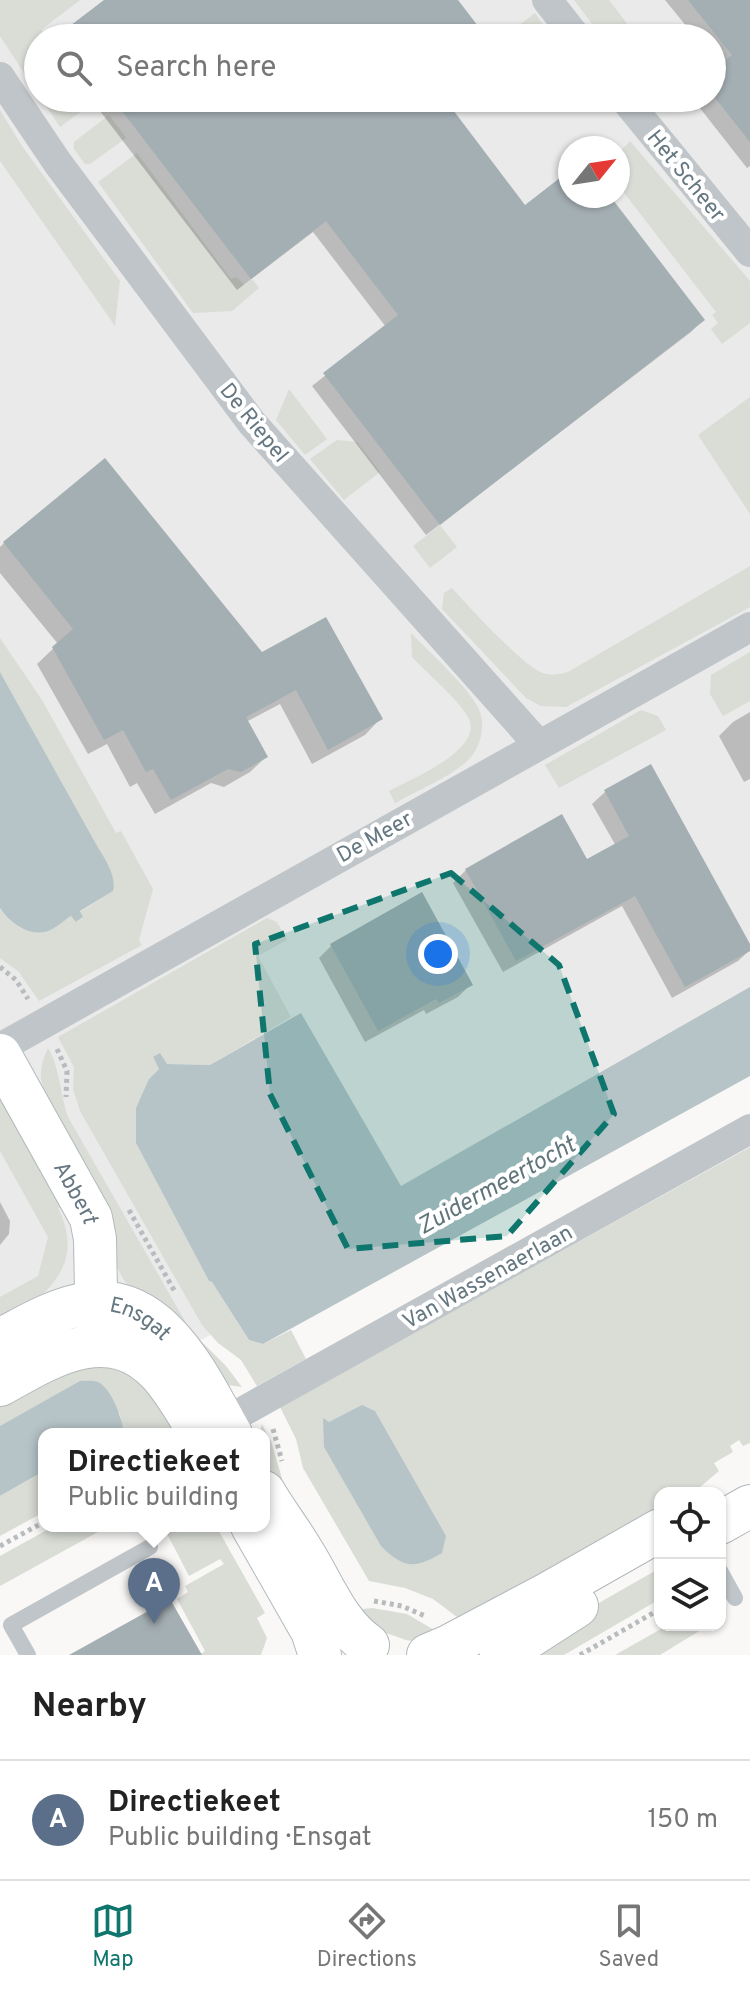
<!DOCTYPE html>
<meta charset="utf-8">
<style>
body{margin:0;font-family:Overpass,sans-serif;background:#f6f6f6;color:#222}
.controls{position:absolute;right:24px;bottom:24px;display:grid;overflow:hidden;border-radius:16px;box-shadow:0 2px 6px #0004}
.controls button{width:72px;height:72px;display:grid;place-items:center;padding:0;border:0;border-bottom:2px solid #e0e0e0;background:#fff;color:#222;font:40px sans-serif}
.compass{position:absolute;left:558px;top:136px;width:72px;height:72px;border-radius:50%;background:#fff;box-shadow:0 2px 6px #0004;rotate:60deg}
.you{position:absolute;left:438px;top:954px;width:28px;height:28px;margin:-20px;border:6px solid #fff;border-radius:50%;background:#1a73e8;box-shadow:0 0 0 12px #1a73e833}
.badge{display:grid;place-items:center;width:52px;height:52px;border-radius:50%;background:#0f766e;color:#fff;font-size:26px;font-weight:700}
.pin{position:absolute;translate:-50% -66px;filter:drop-shadow(0 2px 4px #0008)}
.pin::after{content:'';position:absolute;top:42px;width:28px;height:24px;background:inherit;clip-path:polygon(0 0,100% 0,50% 100%)}
.popup{position:absolute;left:38px;top:1428px;width:232px;height:104px;box-sizing:border-box;display:grid;place-content:center;border-radius:16px;background:#fff;filter:drop-shadow(0 2px 6px #0005);font-size:26px;white-space:nowrap;color:#767676}
.popup b{font-size:30px;color:#222}
.popup::after{content:'';position:absolute;left:50%;top:100%;margin-left:-16px;border:16px solid transparent;border-top-color:#fff}
.list{margin:0;padding:0;list-style:none}
h2{display:flex;justify-content:space-between;align-items:center;height:104px;margin:0;padding:0 32px;font-size:34px}
h2 small{font-size:26px;font-weight:400;color:#767676}
.list li{display:grid;grid-template-columns:52px 1fr auto;gap:24px;align-items:center;box-sizing:border-box;height:120px;padding:0 32px;border-top:2px solid #e0e0e0}
.list b{display:block;font-size:30px;white-space:nowrap}
.list p{margin:0;font-size:26px;white-space:nowrap;color:#767676}
.list em{font-size:26px;font-style:normal;color:#767676}
.icon{flex:none;width:44px;height:44px;fill:none;stroke:currentColor;stroke-width:2;stroke-linecap:round;stroke-linejoin:round}
.map{position:relative;flex:none;width:750px;height:1655px;overflow:hidden}
.search{position:absolute;background:#fff;box-shadow:0 2px 6px #0004;left:24px;right:24px;top:24px;height:88px;display:flex;align-items:center;gap:20px;box-sizing:border-box;padding:0 28px;border-radius:44px;color:#767676;font-size:30px}
.sheet{height:224px;background:#fff}
nav{display:flex;justify-content:space-around;align-items:center;box-sizing:border-box;height:112px;border-top:2px solid #e0e0e0;background:#fff;font-size:22px;color:#767676}
nav a{display:grid;justify-items:center;gap:4px}
nav .on{color:#0f766e}
.map>svg:first-child{display:block}
</style>
<div class="map">
<svg width="750" height="1655" viewBox="0 0 750 1655">
<rect width="100%" height="100%" fill="#f9f8f6"/>
<path fill="#e9eae9" fill-rule="evenodd" d="M0,0h750v1032l-750,421zM38,38h674v60h-674zM570,148h48v48h-48z"/>
<path fill="#d9ddd6" d="M0,0h80l-39,30 6,8h-9v56l-38,-58z
M574,0h35l29,38h-35z
M535,13l12,17 -11,8h-34z
M41,98h44l5,7 -30,22z
M0,110l22,36 98,135 -5,45 -115,-165z
M109,115l17,23 -36,26h-5l-11,-15v-7z
M630,141l120,140v42l-28,21 -11,-15 7,-6 -6,-8 4,-3 -98,-127v-31z
M137,153l94,126 6,-2 7,8 8,-6 7,9 -27,23 -39,2 -95,-131z
M289,389l38,50 -22,16 -29,-35z
M750,397v117l-52,-79z
M337,440l20,2 23,30 -36,28 -34,-41z
M440,525l17,22 -27,21 -17,-22z
M750,566v41l-184,100 -25,-1 -15,-8 -84,-89 2,-16 8,-5c14,16 74,81 91,85 9,3 17,1 25,-1z
M411,633c17,18 62,58 69,79 6,17 -1,40 -15,51 -19,16 -47,27 -70,40l-6,-12c22,-12 97,-42 79,-74 -12,-20 -40,-43 -56,-60z
M0,638l42,62 74,133 5,-2 32,58 -14,51 3,5 -103,56 -20,-29 -19,-14v-49c24,33 42,22 72,7l4,6 7,-4 -3,-6 33,-21 -2,-19 -111,-200z
M750,652v49l-27,15 -13,-22 1,-19z
M641,710l17,6 8,14 -107,58 -14,-23z
M267,918l10,4 10,18 -29,16 33,61 -81,48 -43,-1 -14,-6 6,11 -10,10 -13,64 73,138 3,1 37,58 14,4 28,-14 15,29 -49,27 -16,-26 -23,-17 -16,-18 -122,-214 -7,-22 1,-22 -16,-30z
M48,1048c12,20 12,46 20,69l122,213 36,36 16,21 -15,-2c-31,-31 -79,-70 -103,-105 -16,-24 -11,-57 -21,-83 -14,-36 -52,-78 -61,-114 -3,-12 1,-24 6,-35z
M0,1092l64,113 -6,3c30,60 -16,89 -58,120v-31l38,-21 10,-39 -48,-86z
M750,1147v296l-7,3 -4,-6 -9,6 3,6 -19,11 5,8 -26,22h-33v26l-182,98 -5,-8 -16,8 -24,-18 -28,-11 -36,-7 -66,-113 -7,-29 -16,-32z
M53,1364l75,4 62,66h-80l12,-7 -2,-12 -13,-24 -107,35v-33z
M262,1424l6,12 -4,2 3,4 4,-2 1,4 11,38 53,91 -72,-99v-40h-5z
M44,1471v41l-44,24v-40z
M54,1526h55l-109,60v-30z
M163,1526h53l49,87 -8,5 10,20 -6,17h-62l6,-4 -28,-52 11,-7 -3,-6 39,-22 -4,-5 -31,17z
M660,1568v31l-96,56h-44l84,-55z
M372,1608l35,6 34,20 -23,8 -12,-2 -31,-11 -20,-19z
M668,1625h41l-49,30h-45z"/>
<path fill="#b7c4c7" d="M0,672l96,172c8,14 21,31 17,47l-33,20 3,6 -7,5 -5,-6c-8,5 -18,15 -27,16 -18,3 -35,-10 -44,-24z
M750,987v89l-487,268 -14,-4 -37,-58 -3,-1 -73,-138v-35l13,-29 10,-10 -6,-12 7,-4 7,11 43,1 91,-52 100,173z
M80,1381c6,0 15,-1 20,2 12,8 20,31 23,44l-13,7h-66v37l-44,25v-70z
M362,1405l13,6 71,125 -4,17c-27,16 -38,16 -61,-7l-57,-99 -1,-29 6,4z"/>
<path fill="#0003" d="M665,0h85v166l-3,2 -55,-70h20v-25l7,-5 -7,-9v-21h-16z
M90,98h370l-12,9 77,101 45,-35v23h36l97,124 -12,12 -265,203 -114,-149 74,-59 -73,-95 -76,58z
M4,543l258,112 118,64 -15,16 -53,29 -32,-60 -34,18 20,35 -16,15 -26,15 -13,-4 -56,31 -18,-31 -7,4 -23,-43 -19,10 -51,-90 21,-20 -58,-71v-26z
M750,712v67l-6,3 -25,-46 14,-14z
M650,767l100,183 -12,11 -66,37 -50,-92 -119,66 -50,-89 13,-13 96,-53 24,45 30,-16 -24,-42 13,-12z
M331,946l139,39 -12,12 -32,17 -2,-4 -59,32 -46,-84z
M0,1202l10,19 -1,13 -9,11z"/>
<path fill="#a4afb3" d="M104,0h354l20,26 -16,12h-408z
M688,0h62v142l-38,-48v-23l20,-16z
M112,98h332l81,107 45,-35v26h40l95,124 -265,205 -117,-152 75,-58 -72,-94 -75,58z
M105,458l157,194 64,-35 57,102 -55,31 -32,-60 -50,27 22,40 -27,15 -13,-3 -57,31 -18,-31 -7,3 -23,-42 -19,10 -52,-93 21,-18 -70,-87z
M651,764l99,180v7l-65,36 -50,-91 -119,65 -51,-92 97,-55 25,45 42,-23 -25,-46z
M422,892l51,93 -34,18 -3,-4 -58,32 -48,-87z
M170,1599l32,56h-133z"/>
<g fill="none" stroke-linecap="round" stroke-linejoin="round">
<g stroke="#b2b9bc" stroke-width="44">
<g id="secondary">
<path id="s1" d="M0,1055l91,163 4,21 2,107"/>
<path id="s2" d="M0,1340c25,-13 51,-29 79,-35 81,-18 120,73 152,129"/>
<path d="M0,1385c50,-28 108,-65 158,-13 17,18 29,41 42,62"/>
<path d="M264,1492c12,21 28,41 40,62 20,32 33,69 64,91"/>
<path d="M720,1523l30,-17"/>
<path d="M252,1526l60,105 8,24"/>
<path d="M428,1655l21,-9 100,-53 111,-63"/>
<path d="M501,1655l76,-49"/>
</g>
</g>
<path stroke="#b8bcbe" stroke-width="5" stroke-dasharray="4 4" stroke-linecap="butt" d="M0,967l16,13 12,19
M57,1049l10,22 -1,26
M129,1210l46,82
M273,1429l9,32
M0,1546l44,-24
M374,1601l28,5 23,10
M580,1655l80,-46"/>
<path stroke="#bfc5c8" stroke-width="16" d="M720,1571l15,27
M28,1655l-17,-30 139,-78"/>
<path stroke="#bfc5c8" stroke-width="30" d="M547,0l30,38
M0,77l57,85 195,261 286,321
M624,98l126,154
M0,1048l750,-421
M224,1422l526,-293"/>
<use href="#secondary" stroke="#fff" stroke-width="42"/>
</g>
<path fill="#0f766e" fill-opacity="0.2" stroke="#0f766e" stroke-width="6" stroke-dasharray="16 10" stroke-linejoin="round" d="M451,873l108,92 55,149 -107,122 -159,13 -78,-155 -15,-150z"/>
<g text-anchor="middle" stroke-width="8" stroke-linejoin="round" paint-order="stroke">
<g font-size="22" fill="#657780" stroke="#fff">
<text transform="translate(687 175) rotate(51)" y="8">Het Scheer</text>
<text transform="translate(255 422) rotate(51)" y="8">De Riepel</text>
<text transform="translate(374 836) rotate(-29)" y="8">De Meer</text>
<text dy="8" stroke="none"><textPath href="#s1" startOffset="158">Abbert</textPath></text>
<text transform="translate(487 1276) rotate(-29)" y="8">Van Wassenaerlaan</text>
<text dy="8" stroke="none"><textPath href="#s2" startOffset="152">Ensgat</textPath></text>
</g>
<g font-size="24" font-style="italic" fill="#60767a" stroke="#fff">
<text transform="translate(496 1185) rotate(-29)" y="8">Zuidermeertocht</text>
</g>
</g>
</svg>
<div class="controls">
<button><svg class="icon" aria-label="locate" viewBox="0 0 24 24"><circle cx="12" cy="12" r="6"/><path d="M12 2v4M12 18v4M2 12h4M18 12h4"/></svg></button>
<button><svg class="icon" aria-label="layers" viewBox="0 0 24 24"><path d="M12 4l9 5-9 5-9-5zM3 14l9 5 9-5"/></svg></button>
</div>
<svg class="compass" viewBox="-18 -18 36 36"><path d="M0-13l5 13h-10z" fill="#e53935"/><path d="M0 13l5-13h-10z" fill="#767676"/></svg>
<div class="you"></div>
<div class="pin badge" style="left:154px;top:1624px;background:#5c6f8a">A</div>
<div class="popup"><b>Directiekeet</b>Public building</div>
<div class="search"><svg class="icon" aria-label="search" viewBox="0 0 24 24"><circle cx="10" cy="10" r="6"/><path d="M15 15l6 6"/></svg>Search here</div>
</div>
<section class="sheet">
<h2>Nearby<small></small></h2>
<ul class="list">
<li><span class="badge" style="background:#5c6f8a">A</span><div><b>Directiekeet</b><p>Public building · Ensgat</p></div><em>150 m</em></li>
</ul>
</section>
<nav>
<a class="on"><svg class="icon" aria-label="map" viewBox="0 0 24 24"><path d="M3 6l6-2 6 2 6-2v14l-6 2-6-2-6 2zM9 4v14M15 6v14"/></svg>Map</a>
<a><svg class="icon" aria-label="directions" viewBox="0 0 24 24"><path d="M12 3l9 9-9 9-9-9zM9 14v-3h6M13 9l2 2-2 2"/></svg>Directions</a>
<a><svg class="icon" aria-label="saved" viewBox="0 0 24 24"><path d="M7 4h10v16l-5-4-5 4z"/></svg>Saved</a>
</nav>
